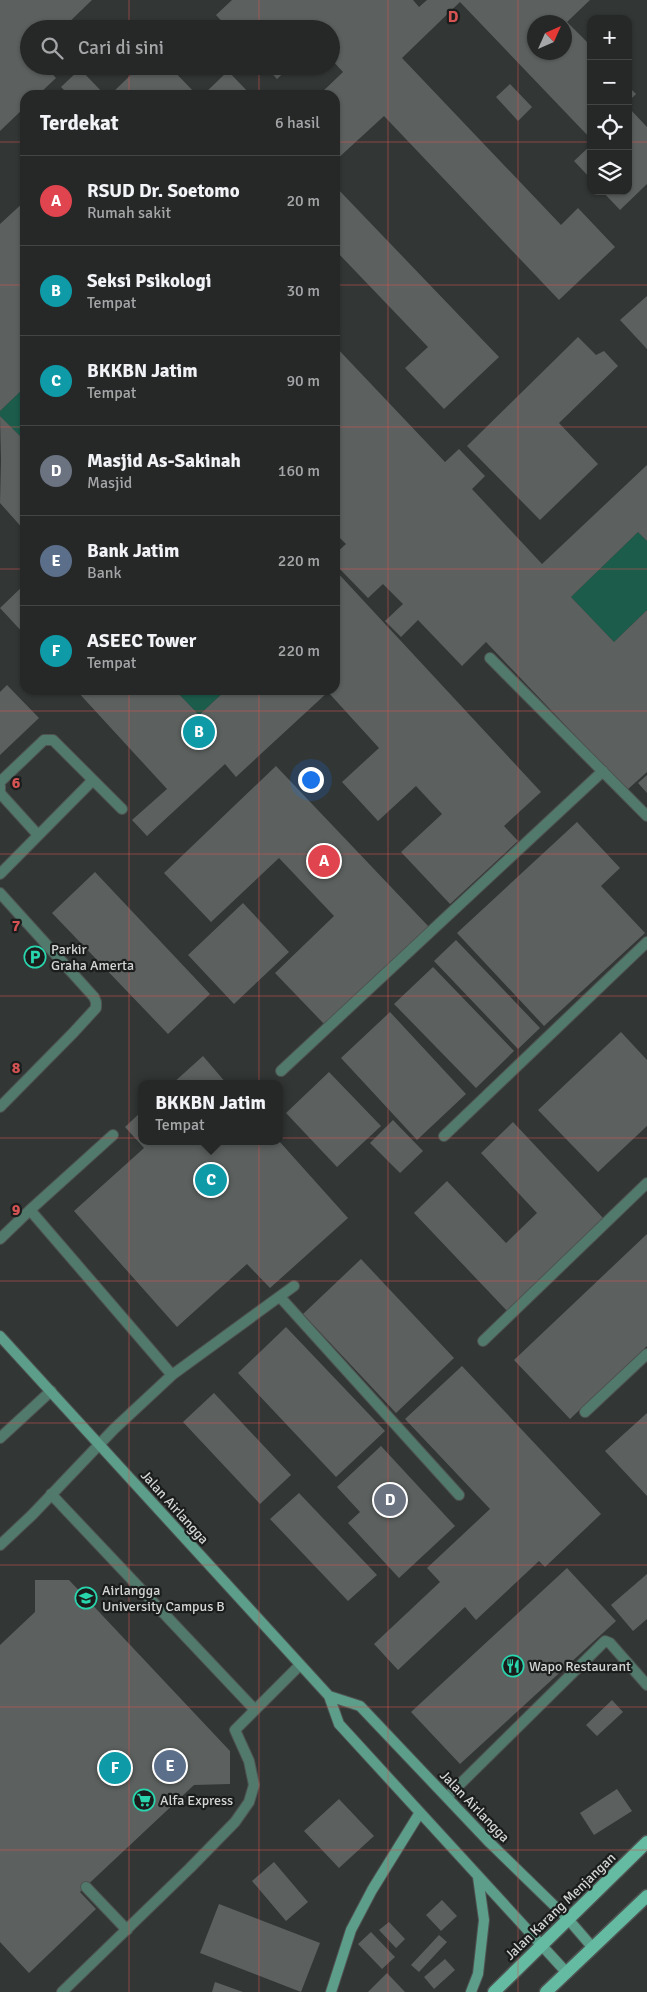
<!DOCTYPE html>
<html lang="id">
<meta charset="utf-8">
<style>
body{margin:0;font-family:Signika,sans-serif;background:#323434;color:#f1f3f6}
.controls{position:absolute;right:15px;top:15px;display:grid;overflow:hidden;border-radius:10px;box-shadow:0 1px 4px #0004}
.controls button{width:45px;height:45px;display:grid;place-items:center;padding:0;border:0;border-bottom:1px solid #424445;background:#262828;color:#f1f3f6;font:25px sans-serif}
.compass{position:absolute;left:527px;top:15px;width:45px;height:45px;border-radius:50%;background:#262828;box-shadow:0 1px 4px #0004;rotate:45deg}
.you{position:absolute;left:310px;top:779px;width:18px;height:18px;margin:-12px;border:4px solid #fff;border-radius:50%;background:#1a73e8;box-shadow:0 0 0 8px #1a73e833}
.badge{display:grid;place-items:center;width:32px;height:32px;border-radius:50%;background:#95b2f1;color:#fff;font-size:16px;font-weight:700}
.pin{position:absolute;translate:-50% -50%;border:2px solid #fff;box-shadow:0 1px 5px #0006}
.popup{position:absolute;left:138px;top:1080px;width:145px;height:65px;box-sizing:border-box;display:grid;place-content:center;border-radius:10px;background:#262828;filter:drop-shadow(0 1px 4px #0005);font-size:16px;white-space:nowrap;color:#a4a6a8}
.popup b{font-size:19px;color:#f1f3f6}
.popup::after{content:'';position:absolute;left:50%;top:100%;margin-left:-10px;border:10px solid transparent;border-top-color:#262828}
.list{margin:0;padding:0;list-style:none}
h2{display:flex;justify-content:space-between;align-items:center;height:65px;margin:0;padding:0 20px;font-size:21px}
h2 small{font-size:16px;font-weight:400;color:#a4a6a8}
.list li{display:grid;grid-template-columns:32px 1fr auto;gap:15px;align-items:center;box-sizing:border-box;height:90px;padding:0 20px;border-top:1px solid #424445}
.list b{display:block;font-size:19px;white-space:nowrap}
.list p{margin:0;font-size:16px;white-space:nowrap;color:#a4a6a8}
.list em{font-size:16px;font-style:normal;color:#a4a6a8}
.icon{flex:none;width:28px;height:28px;fill:none;stroke:currentColor;stroke-width:2;stroke-linecap:round;stroke-linejoin:round}
.map{position:relative;flex:none;width:647px;height:1992px;overflow:hidden}
.search{position:absolute;background:#262828;box-shadow:0 1px 4px #0004;left:20px;top:20px;width:320px;height:55px;display:flex;align-items:center;gap:12px;box-sizing:border-box;padding:0 18px;border-radius:28px;color:#a4a6a8;font-size:19px}
.panel{position:absolute;background:#262828;box-shadow:0 1px 4px #0004;left:20px;top:90px;width:320px;height:605px;border-radius:15px}
.map>svg:first-child{display:block}
</style>
<div class="map">
<svg width="647" height="1992" viewBox="0 0 647 1992">
<rect width="100%" height="100%" fill="#323635"/>
<path fill="#1b5c4b" d="M25,387v54l-25,-25v-5z
M638,532l9,9v69l-33,32 -43,-45z
M175,690h51l-27,25z"/>
<path fill="#5c615f" fill-rule="evenodd" d="M0,0h92l-30,29h-33v37h16l11,12 -18,17h-13v12l-25,24z
M232,0h181l6,7 8,-7h163l-23,22 24,24v93l-131,-137 -58,56 159,167 17,-17 37,39 -56,53 -175,-184 -49,45v-66h-16l24,-23 -12,-13v-30h-102l-13,-14zM534,22h30v30h-30z
M140,66h29l28,29h-87z
M265,66h26l-14,13z
M80,69l25,26h-36l-8,-8z
M228,71l23,24h-48z
M510,84l22,23 -14,14 -22,-24z
M628,86l8,8 -8,8z
M630,109l17,18v57l-27,26 -18,-19h26v-80z
M591,145v34l-17,-18z
M335,186l164,171 -55,52 -39,-41 23,-21 -91,-95 -2,2z
M25,201v186l-25,24v-187z
M647,296v53l-27,-29z
M578,337l18,18 8,-4 14,15 -59,57 39,41 -58,56 -73,-74z
M335,346l110,116 14,-13 26,27 -13,13 70,75 105,-99v76l-9,-9 -67,65 43,45 33,-32v162l-20,18 -141,-148 -24,24 -44,-46 -17,17 -16,-16 18,-17 -20,-20 -15,14 -33,-34v-10l11,-10 -11,-11z
M0,416l25,25v90l-25,-28 1,-42z
M335,570l206,222 -37,34 14,15 -68,63 -49,-52 41,-38 -26,-28 -38,35 -36,-39 37,-34 -51,-56 -92,85 -11,-13 -78,72 -15,-16 35,-31 -91,-99h99l24,25 27,-25h109z
M25,584v51l-25,-27z
M7,685l32,33 -39,37v-63z
M276,766l154,162 -104,98 -51,-53 59,-57 -55,-58 -68,64 -47,-49z
M647,775v18l-9,-10z
M577,822l43,46 -19,18 44,47 -101,93 -87,-93z
M95,872l115,122 -42,40 -116,-121z
M243,903l46,49 -55,52 -46,-49z
M456,940l84,88 -22,21 -84,-88z
M433,967l81,84 -38,37 -82,-84z
M390,1012l76,82 -49,46 -76,-82z
M621,1032l26,28v66l-49,46 -60,-62z
M203,1056l24,28h-55z
M329,1072l52,54 -44,41 -51,-54z
M142,1111v30h137l69,77 -78,70 -23,-24 -70,63 -103,-116 70,-63 -19,-21z
M393,1120l30,31 -23,22 -30,-30z
M513,1122l91,97 -95,94 -95,-100 33,-32 59,62 31,-30 -56,-60z
M647,1234v112l-77,73 -56,-59z
M361,1259l93,99 -58,55 -93,-99z
M286,1327l99,104 -49,46 -98,-104z
M462,1366l139,148 -56,53 -6,-6 -63,59 -11,-13 -67,63 -24,-26 66,-62 -13,-14 63,-59 -85,-90z
M214,1393l77,82 -31,29 -77,-82z
M647,1413v83l-42,-45z
M381,1446l74,80 -56,52 -51,-55 12,-11 -23,-25z
M299,1493l78,82 -29,26 -78,-82z
M567,1568l49,53 -156,143 -49,-52z
M647,1574v45l-14,12 -22,-26z
M35,1580h34l161,171v33l-36,1 -114,107 16,17 -67,64 -29,-31v-297l35,-33z
M612,1700l11,12 -26,24 -11,-11z
M617,1789l15,22 -38,24 -14,-22z
M339,1799l35,37 -35,32 -35,-37z
M274,1862l34,40 -22,19 -34,-40z
M442,1900l15,16 -16,15 -15,-16z
M219,1904l101,39 -19,49 -101,-39z
M389,1922l16,17 -9,9 -17,-18z
M371,1932l24,25 -13,12 -24,-25z
M439,1935l8,7 -28,30 -8,-7z
M445,1959l10,11 -21,19 -10,-12z
M387,1973l18,19h-37z
M215,1982l28,10h-31z"/>
<g fill="none" stroke-linecap="round" stroke-linejoin="round">
<g stroke="#4f5352" stroke-width="12">
<path id="lane" d="M490,658l157,158
M0,782l44,-42h9l40,40
M0,786v7l38,42
M0,874l93,-94 29,29
M0,893l94,104 2,5v6l-23,25 -73,74
M281,1071l322,-300
M444,1136l203,-194
M30,1210l83,-75
M0,1239l30,-29 142,165 122,-89
M280,1297l179,198
M483,1341l164,-158
M585,1412l62,-58
M0,1438l51,-47
M51,1494l204,216
M0,1545l32,-30 82,-86 58,-54
M447,1797l158,-156 5,2 37,42
M86,1887l41,43
M62,1992l128,-124 45,-46 14,-20 5,-17 -5,-24 -14,-31 65,-65"/>
</g>
<g stroke="#4f5352" stroke-width="12">
<path id="secondary" d="M0,1336l329,360 10,28 228,249
M329,1696l31,10 130,137 78,76 25,29
M331,1992l20,-62 21,-40 47,-76
M471,1992l7,-18 6,-54 -6,-43"/>
</g>
<g stroke="#4f5352" stroke-width="15">
<path id="primary" d="M494,1992l153,-150
M546,1992l101,-96"/>
</g>
<use href="#lane" stroke="#51796c" stroke-width="10"/>
<use href="#secondary" stroke="#5c9e8a" stroke-width="10"/>
<use href="#primary" stroke="#64bba1" stroke-width="12"/>
</g>
<path fill="none" stroke="#d55353" stroke-width="1" stroke-opacity="0.55" d="M129,0v29M259,0v29M388,0v1992M518,0v1992M129,66v29M259,66v29M0,142h25M335,142h256M628,142h19M0,285h25M335,285h312M0,427h25M335,427h312M0,569h25M335,569h312M129,690v1302M259,690v1302M0,711h647M0,854h647M0,996h647M0,1138h647M0,1281h647M0,1423h647M0,1565h647M0,1707h647M0,1850h647"/>
<defs>
<g id="parking-ring" transform="scale(1.125)"><circle r="9.5" fill="#1b1d1d" stroke="#28d5ad" stroke-width="1.5"/><path d="M-3.5-5.5H1a3.5 3.5 0 0 1 0 7H-1V5.5H-3.5ZM-1-3.4V-.6H.8a1.4 1.4 0 0 0 0-2.8Z" fill="#28d5ad"/></g>
<g id="university-ring" transform="scale(1.125)"><circle r="9.5" fill="#1b1d1d" stroke="#28d5ad" stroke-width="1.5"/><path d="M0-5L7-2L0 1L-7-2ZM-4 1L0 2.5L4 1V4Q0 6-4 4Z" fill="#28d5ad"/></g>
<g id="restaurant-ring" transform="scale(1.125)"><circle r="9.5" fill="#1b1d1d" stroke="#28d5ad" stroke-width="1.5"/><path d="M-5-6h1v4h1v-4h1v4h1v-4h1v5L-1.5 .5V6h-2V.5L-5-1ZM5-6V6H3V1.5H1.5Q1.5-4 5-6Z" fill="#28d5ad"/></g>
<g id="supermarket-ring" transform="scale(1.125)"><circle r="9.5" fill="#1b1d1d" stroke="#28d5ad" stroke-width="1.5"/><path d="M-6-5.5h2.5l.6 2H6L4.5 2H-2.5L-4.4-4H-6ZM-1.5 3.2a1.3 1.3 0 1 0 .1 0ZM3 3.2a1.3 1.3 0 1 0 .1 0Z" fill="#28d5ad"/></g>
</defs>
<g fill-rule="evenodd">
<use href="#parking-ring" x="35" y="957"/>
<use href="#university-ring" x="86" y="1598"/>
<use href="#restaurant-ring" x="513" y="1666"/>
<use href="#supermarket-ring" x="144" y="1800"/>
</g>
<g text-anchor="middle" stroke-width="4.5" stroke-linejoin="round" paint-order="stroke">
<g font-size="14" fill="#d2d5d4" stroke="#1b1d1d" text-anchor="start">
<text x="51" y="954">Parkir<tspan x="51" dy="16">Graha Amerta</tspan></text>
<text x="102" y="1595">Airlangga<tspan x="102" dy="16">University Campus B</tspan></text>
<text x="529" y="1671">Wapo Restaurant</text>
<text x="160" y="1805">Alfa Express</text>
</g>
<g font-size="14" fill="#d2d5d4" stroke="#1b1d1d">
<text transform="translate(175 1507) rotate(48)" y="5">Jalan Airlangga</text>
<text transform="translate(475 1806) rotate(46)" y="5">Jalan Airlangga</text>
<text transform="translate(560 1906) rotate(-44)" y="5">Jalan Karang Menjangan</text>
</g>
</g>
<g font-size="16" text-anchor="middle" font-weight="bold" fill="#d55353" stroke="#1b1d1d" stroke-width="4.5" stroke-linejoin="round" paint-order="stroke">
<text x="453" y="22">D</text>
<text x="16" y="788">6</text>
<text x="16" y="931">7</text>
<text x="16" y="1073">8</text>
<text x="16" y="1215">9</text>
</g>
</svg>
<div class="controls">
<button>+</button>
<button>−</button>
<button><svg class="icon" aria-label="locate" viewBox="0 0 24 24"><circle cx="12" cy="12" r="6"/><path d="M12 2v4M12 18v4M2 12h4M18 12h4"/></svg></button>
<button><svg class="icon" aria-label="layers" viewBox="0 0 24 24"><path d="M12 4l9 5-9 5-9-5zM3 14l9 5 9-5"/></svg></button>
</div>
<svg class="compass" viewBox="-18 -18 36 36"><path d="M0-13l5 13h-10z" fill="#e53935"/><path d="M0 13l5-13h-10z" fill="#a4a6a8"/></svg>
<div class="you"></div>
<div class="pin badge" style="left:324px;top:861px;background:#e0444e">A</div>
<div class="pin badge" style="left:199px;top:732px;background:#0f9aa8">B</div>
<div class="pin badge" style="left:211px;top:1180px;background:#0f9aa8">C</div>
<div class="popup"><b>BKKBN Jatim</b>Tempat</div>
<div class="pin badge" style="left:390px;top:1500px;background:#6b7280">D</div>
<div class="pin badge" style="left:170px;top:1766px;background:#5c6f8a">E</div>
<div class="pin badge" style="left:115px;top:1768px;background:#0f9aa8">F</div>
<div class="search"><svg class="icon" aria-label="search" viewBox="0 0 24 24"><circle cx="10" cy="10" r="6"/><path d="M15 15l6 6"/></svg>Cari di sini</div>
<section class="panel">
<h2>Terdekat<small>6 hasil</small></h2>
<ul class="list">
<li><span class="badge" style="background:#e0444e">A</span><div><b>RSUD Dr. Soetomo</b><p>Rumah sakit</p></div><em>20 m</em></li>
<li><span class="badge" style="background:#0f9aa8">B</span><div><b>Seksi Psikologi</b><p>Tempat</p></div><em>30 m</em></li>
<li><span class="badge" style="background:#0f9aa8">C</span><div><b>BKKBN Jatim</b><p>Tempat</p></div><em>90 m</em></li>
<li><span class="badge" style="background:#6b7280">D</span><div><b>Masjid As-Sakinah</b><p>Masjid</p></div><em>160 m</em></li>
<li><span class="badge" style="background:#5c6f8a">E</span><div><b>Bank Jatim</b><p>Bank</p></div><em>220 m</em></li>
<li><span class="badge" style="background:#0f9aa8">F</span><div><b>ASEEC Tower</b><p>Tempat</p></div><em>220 m</em></li>
</ul>
</section>
</div>
